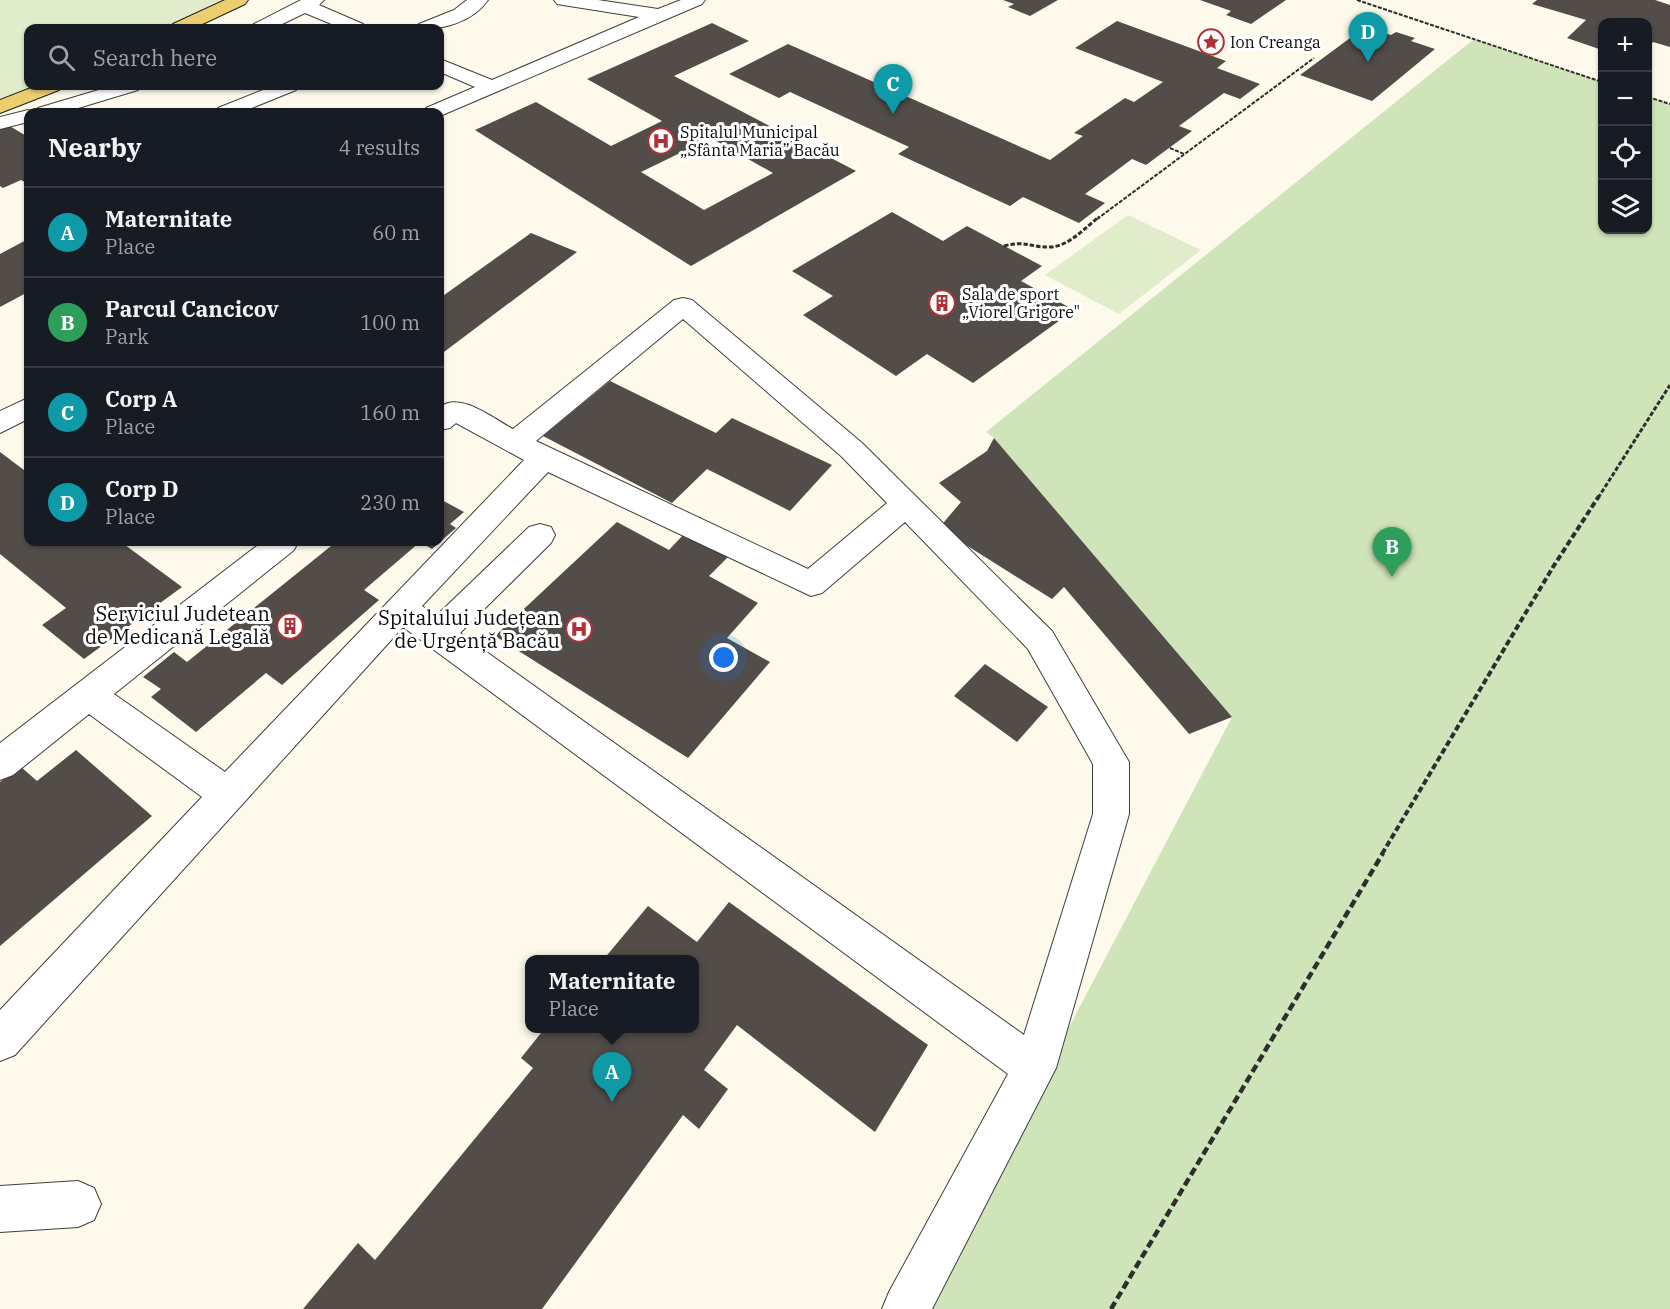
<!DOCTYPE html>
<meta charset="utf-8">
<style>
body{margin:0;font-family:"IBM Plex Serif",serif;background:#20242c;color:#f1f3f6}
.controls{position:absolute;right:18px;top:18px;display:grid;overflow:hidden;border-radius:12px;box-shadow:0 2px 4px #0004}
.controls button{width:54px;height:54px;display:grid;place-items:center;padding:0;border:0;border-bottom:2px solid #363941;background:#171b24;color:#f1f3f6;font:30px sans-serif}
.you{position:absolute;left:724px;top:658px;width:21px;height:21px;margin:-15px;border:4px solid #fff;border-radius:50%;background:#1a73e8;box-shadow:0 0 0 9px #1a73e833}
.badge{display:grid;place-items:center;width:39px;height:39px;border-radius:50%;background:#d93025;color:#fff;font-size:20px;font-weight:700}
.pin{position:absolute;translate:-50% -50px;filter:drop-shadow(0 2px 3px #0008)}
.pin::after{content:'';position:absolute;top:32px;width:21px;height:18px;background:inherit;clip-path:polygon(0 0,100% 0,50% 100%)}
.popup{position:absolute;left:525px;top:955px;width:174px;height:78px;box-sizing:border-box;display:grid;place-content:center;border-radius:12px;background:#171b24;filter:drop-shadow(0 2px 4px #0005);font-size:20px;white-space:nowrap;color:#9ea1a6}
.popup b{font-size:22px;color:#f1f3f6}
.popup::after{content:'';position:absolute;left:50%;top:100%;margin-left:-12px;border:12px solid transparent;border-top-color:#171b24}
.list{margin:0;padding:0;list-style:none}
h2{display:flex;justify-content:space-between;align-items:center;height:78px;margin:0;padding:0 24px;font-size:26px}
h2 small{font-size:20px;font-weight:400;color:#9ea1a6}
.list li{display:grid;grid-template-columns:39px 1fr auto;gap:18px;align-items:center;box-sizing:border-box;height:90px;padding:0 24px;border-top:2px solid #363941}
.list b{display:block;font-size:22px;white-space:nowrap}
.list p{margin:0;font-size:20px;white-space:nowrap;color:#9ea1a6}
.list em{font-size:20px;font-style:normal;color:#9ea1a6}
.icon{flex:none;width:33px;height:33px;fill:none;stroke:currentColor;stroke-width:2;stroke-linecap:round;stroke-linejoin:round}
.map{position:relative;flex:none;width:1670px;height:1309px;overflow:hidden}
.search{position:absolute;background:#171b24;box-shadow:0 2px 4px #0004;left:24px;top:24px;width:420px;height:66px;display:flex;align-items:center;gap:15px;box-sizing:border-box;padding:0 21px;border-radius:12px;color:#9ea1a6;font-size:22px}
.panel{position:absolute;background:#171b24;box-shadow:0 2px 4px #0004;left:24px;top:108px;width:420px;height:438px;border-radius:12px}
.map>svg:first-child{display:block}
</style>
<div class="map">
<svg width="1670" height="1309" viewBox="0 0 1670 1309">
<rect width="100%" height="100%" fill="#fdfaec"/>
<path fill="#cfe4b9" d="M1474,39l128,43v148h46v-133l22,7v1205h-749l311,-592 -238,-279 -8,-6z"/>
<path fill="#e0ecca" d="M0,0h239l-59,28h-152v58h24l-52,21z
M1128,215l73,35 -82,64 -74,-39z"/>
<path fill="#534d49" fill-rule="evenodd" d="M1003,0h55l-28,16 -22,-9 6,-3z
M1200,0h86l-35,24 -25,-9 5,-4z
M1537,0h118l15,5v42l-17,-5 -5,6v-26h-46v28l-35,-12 19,-18 -54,-16z
M1117,21l109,40 -9,7 43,16 -20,15 -16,-6 -45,33 13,5 -46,34 -14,-6 -47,35 20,9 -26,20 -56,-26 -13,9 -112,-52 11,-7 -119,-55 -11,6 -50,-24 59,-30 262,116 33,-24 -9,-3 51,-35 9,4 29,-20 -88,-34z
M712,23l37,18 -75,35 182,95 -165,95 -216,-136 61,-28 75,44 51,-25 -75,-42zM711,138l62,35 -69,37 -63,-38z
M1365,27l26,8 5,-3 19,6 -4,3 24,8 -63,52 -72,-26z
M8,125l20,12v47l-7,-4 -18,8 -3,-2v-57z
M892,212l51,29 24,-15 75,40 -21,15 53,29 -101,73 -46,-29 -31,22 -93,-61 30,-19 -41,-25z
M531,233l46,19 -137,103v-57z
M28,239v53l-28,15v-53z
M610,381l106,52 16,-15 100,47 -42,46 -83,-42 -35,34 -129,-67z
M994,438l238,279 -43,17 -125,-147 -12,12 -113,-71 22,-26 -22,-19 48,-32z
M0,452l28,21v69h93l61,45 -98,72 -42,-34 24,-17 -66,-54z
M440,499l24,13 -14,12 6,4 -24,21 -12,-7h20z
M617,522l52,28 16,-17 44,23 -20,20 49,27 -31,35 43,24 -82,96 -193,-122z
M336,542h84l-56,48 15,10 -97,85 -16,-12 -70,59 -45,-35 10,-8 -18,-12 31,-25 13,10z
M985,664l63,43 -31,35 -63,-46z
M76,750l76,66 -152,130v-164l20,-16 17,15z
M729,902l199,143 -53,87 -138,-107 -33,45 24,19 -29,40 -16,-14 -141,194h-239l55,-66 17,17 158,-192 -12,-10 24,-30h149v-68h-91l45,-54 49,36z"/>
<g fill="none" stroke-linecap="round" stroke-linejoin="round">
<g stroke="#3f3f3f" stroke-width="2">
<path id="minor" d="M301,0h23l-5,5 44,19 2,4h-24l-36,-15 -31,15h-22l2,-4z
M467,0h21c-15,22 -47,31 -71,28l2,-4 35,-14z
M554,0h44l60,9 23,-9h24l-3,4 -262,112v-4h-17l3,-4 49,-21 -35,-15v-13l52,21 147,-63 -76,-12 -6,-1z
M112,86h29l-3,4 -73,22h-37v10l-28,7v-12l28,-7 7,2 3,-4z
M273,86h26l-3,4 -54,22h-27l3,-4z
M683,298l9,2 169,142 191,189 77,131v52l-73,254 -124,241h-50l7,-17 119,-218 -605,-447 -388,428 -15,6v-51l202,-213 -113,-83 -76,61 -13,5v-37l262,-201h36l-4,8 -180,144 111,78 299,-312 -68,-37 -6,5 -10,2v-23c20,-16 54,12 73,22l161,-129zM683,319l158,137 46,47 -79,66 -272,-128zM548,472l263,124 11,-3 83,-71 123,127 65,115v50l-69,221 -564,-402 91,-90 4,-8 -4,-8 -11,-3 -11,3 -93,89 -14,-10z
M28,398v21l-28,14v-22z
M78,1181l16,7 7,16 -7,16 -16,7 -78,5v-46z"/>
</g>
<g stroke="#1d1d1d" stroke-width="2">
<path id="major" d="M225,0h23l-3,4 -51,24h-23l2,-4z
M36,86h26l-3,4 -59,23v-13z"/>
</g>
<path stroke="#2e2e2e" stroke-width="2" stroke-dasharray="4 1.5" stroke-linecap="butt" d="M1357,0l245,82
M1648,97l22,7
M1170,148l14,6
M1097,219l217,-161"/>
<path stroke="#2e2e2e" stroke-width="3" stroke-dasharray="4.5 2" stroke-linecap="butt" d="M1004,246c22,-6 28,2 47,1 18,-1 35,-20 48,-30
M1598,498l72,-113"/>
<path stroke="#2e2e2e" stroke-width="4" stroke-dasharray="6 3" stroke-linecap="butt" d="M1382,854l171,-287 46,-71"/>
<path stroke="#2e2e2e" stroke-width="4.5" stroke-dasharray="8 4" stroke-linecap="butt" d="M1111,1309l272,-456"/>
<use href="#minor" fill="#fff" fill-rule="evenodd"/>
<use href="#major" fill="#ecce6e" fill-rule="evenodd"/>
</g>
<defs>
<g id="sight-ring" transform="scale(1.35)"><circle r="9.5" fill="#fff" stroke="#ae3136" stroke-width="1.5"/><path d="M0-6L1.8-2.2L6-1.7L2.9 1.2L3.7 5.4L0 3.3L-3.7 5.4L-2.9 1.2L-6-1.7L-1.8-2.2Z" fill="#ae3136"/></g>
<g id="hospital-ring" transform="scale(1.35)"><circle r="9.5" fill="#fff" stroke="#ae3136" stroke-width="1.5"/><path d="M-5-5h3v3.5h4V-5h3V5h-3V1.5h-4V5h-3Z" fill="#ae3136"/></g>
<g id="building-ring" transform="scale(1.35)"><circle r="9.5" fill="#fff" stroke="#ae3136" stroke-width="1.5"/><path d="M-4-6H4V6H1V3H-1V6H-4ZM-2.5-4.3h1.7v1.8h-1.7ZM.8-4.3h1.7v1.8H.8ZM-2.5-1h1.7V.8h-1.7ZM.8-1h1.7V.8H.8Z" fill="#ae3136"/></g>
</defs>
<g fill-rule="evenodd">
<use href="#sight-ring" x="1211" y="42"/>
<use href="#hospital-ring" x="661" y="141"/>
<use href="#building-ring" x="942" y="303"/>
<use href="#building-ring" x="290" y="626"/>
<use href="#hospital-ring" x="579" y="629"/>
</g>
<g text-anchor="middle" stroke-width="6" stroke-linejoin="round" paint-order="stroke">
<g font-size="16" fill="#0c0c0c" stroke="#fff" text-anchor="start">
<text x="1230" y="48">Ion Creanga</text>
<text x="680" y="138">Spitalul Municipal<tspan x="680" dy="18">„Sfânta Maria” Bacău</tspan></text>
<text x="962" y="300">Sala de sport<tspan x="962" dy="18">„Viorel Grigore"</tspan></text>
</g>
<g font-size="20" fill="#0c0c0c" stroke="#fff" text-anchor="end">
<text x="270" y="621">Serviciul Judetean<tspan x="270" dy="23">de Medicană Legală</tspan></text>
<text x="560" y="625">Spitalului Județean<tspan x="560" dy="23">de Urgență Bacău</tspan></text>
</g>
</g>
</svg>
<div class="controls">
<button>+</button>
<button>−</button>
<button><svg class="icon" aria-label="locate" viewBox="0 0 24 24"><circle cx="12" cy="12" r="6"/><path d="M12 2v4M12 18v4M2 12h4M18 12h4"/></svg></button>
<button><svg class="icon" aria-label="layers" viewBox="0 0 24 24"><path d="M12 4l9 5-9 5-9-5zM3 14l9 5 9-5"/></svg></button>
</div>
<div class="you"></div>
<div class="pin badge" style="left:612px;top:1102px;background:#0f9aa8">A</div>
<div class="popup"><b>Maternitate</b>Place</div>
<div class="pin badge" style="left:1392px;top:577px;background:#2e9e5b">B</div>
<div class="pin badge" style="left:893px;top:114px;background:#0f9aa8">C</div>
<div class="pin badge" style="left:1368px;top:62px;background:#0f9aa8">D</div>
<div class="search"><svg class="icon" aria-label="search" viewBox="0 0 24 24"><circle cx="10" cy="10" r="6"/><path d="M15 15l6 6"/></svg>Search here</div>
<section class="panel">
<h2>Nearby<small>4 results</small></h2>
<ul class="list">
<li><span class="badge" style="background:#0f9aa8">A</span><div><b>Maternitate</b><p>Place</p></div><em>60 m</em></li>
<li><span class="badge" style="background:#2e9e5b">B</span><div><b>Parcul Cancicov</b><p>Park</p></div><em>100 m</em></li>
<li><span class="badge" style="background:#0f9aa8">C</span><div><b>Corp A</b><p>Place</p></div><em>160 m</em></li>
<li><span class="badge" style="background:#0f9aa8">D</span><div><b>Corp D</b><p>Place</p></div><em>230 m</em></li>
</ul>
</section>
</div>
